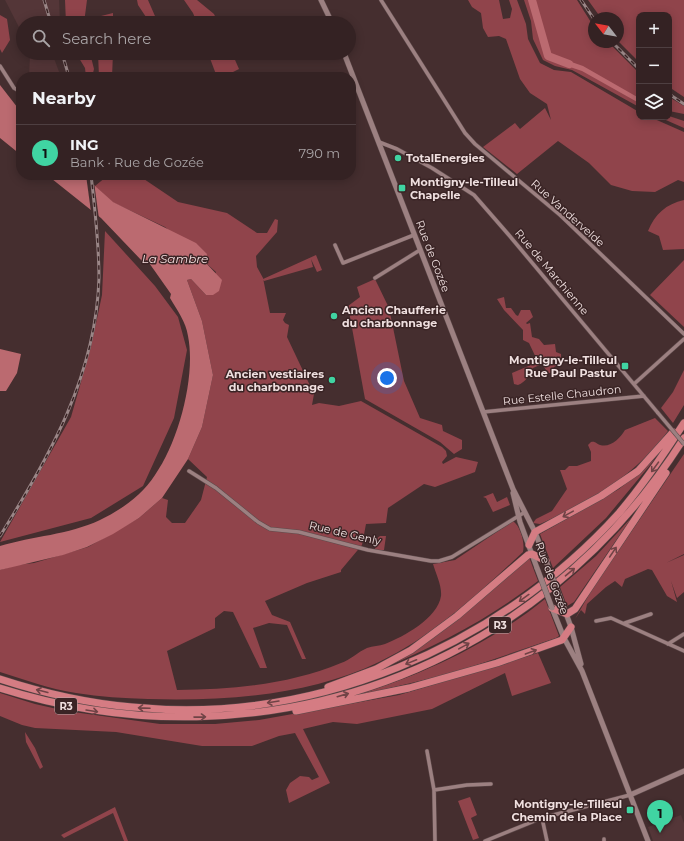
<!DOCTYPE html>
<meta charset="utf-8">
<style>
body{margin:0;font-family:Montserrat,sans-serif;background:#3c2a2b;color:#f1f3f6}
.controls{position:absolute;right:12px;top:12px;display:grid;overflow:hidden;border-radius:8px;box-shadow:0 2px 10px #0003}
.controls button{width:36px;height:36px;display:grid;place-items:center;padding:0;border:0;border-bottom:1px solid #4e3f41;background:#342223;color:#f1f3f6;font:20px sans-serif}
.compass{position:absolute;left:588px;top:12px;width:36px;height:36px;border-radius:50%;background:#342223;box-shadow:0 2px 10px #0003;rotate:301deg}
.you{position:absolute;left:387px;top:378px;width:14px;height:14px;margin:-10px;border:3px solid #fff;border-radius:50%;background:#1a73e8;box-shadow:0 0 0 6px #1a73e833}
.badge{display:grid;place-items:center;width:26px;height:26px;border-radius:50%;background:#40d4a2;color:#111;font-size:13px;font-weight:700}
.pin{position:absolute;translate:-50% -33px;filter:drop-shadow(0 1px 2px #0008)}
.pin::after{content:'';position:absolute;top:21px;width:14px;height:12px;background:inherit;clip-path:polygon(0 0,100% 0,50% 100%)}
.list{margin:0;padding:0;list-style:none}
h2{display:flex;justify-content:space-between;align-items:center;height:52px;margin:0;padding:0 16px;font-size:17px}
h2 small{font-size:13px;font-weight:400;color:#a9a4a6}
.list li{display:grid;grid-template-columns:26px 1fr auto;gap:12px;align-items:center;box-sizing:border-box;height:56px;padding:0 16px;border-top:1px solid #4e3f41}
.list b{display:block;font-size:15px;white-space:nowrap}
.list p{margin:0;font-size:13px;white-space:nowrap;color:#a9a4a6}
.list em{font-size:13px;font-style:normal;color:#a9a4a6}
.icon{flex:none;width:22px;height:22px;fill:none;stroke:currentColor;stroke-width:2;stroke-linecap:round;stroke-linejoin:round}
.map{position:relative;flex:none;width:684px;height:841px;overflow:hidden}
.search{position:absolute;background:#342223;box-shadow:0 2px 10px #0003;left:16px;top:16px;width:340px;height:44px;display:flex;align-items:center;gap:10px;box-sizing:border-box;padding:0 14px;border-radius:22px;color:#a9a4a6;font-size:15px}
.panel{position:absolute;background:#342223;box-shadow:0 2px 10px #0003;left:16px;top:72px;width:340px;height:108px;border-radius:16px}
.map>svg:first-child{display:block}
</style>
<div class="map">
<svg width="684" height="841" viewBox="0 0 684 841">
<rect width="100%" height="100%" fill="#452e2f"/>
<path fill="#543638" d="M5,0h54l1,23h-37v12z
M30,53h22l9,24h-32z
M681,815l3,8v18h-31l-5,-14z"/>
<path fill="#90444b" d="M65,0h22l-3,23h-18z
M137,0h11l10,23h-8l-12,-18z
M184,0h13l17,14 4,9h-21l-4,-10z
M468,0h31l4,19 7,-1 2,-9 -3,-9h8l9,24 2,15 12,24 14,7 17,2 68,40v5h11l34,15v50l-6,-2 -23,12 -23,-1 -21,-6 -22,-22 -31,-22 -41,33 -34,-27 32,-24 5,6 25,-21 6,12 -4,-16 -17,-11 -10,-14 -14,-40 -7,-3 -11,1 -5,-9 -2,-15 -9,-6z
M524,0h53l17,27v15h14l31,31v34l-67,-37 -17,-4 -12,-6 -10,-21 -2,-18z
M588,0h96v97l-15,-10v-72h-30v47l-21,-21v-23h-17z
M113,13v10h-19l-1,-5z
M0,15l7,4 3,21 -8,13 -2,-4z
M76,53h14l4,16 -2,8h-6l-1,-9z
M98,53h15l-1,24h-13z
M208,53h24l7,16 -16,8h-6z
M669,97l15,9v8l-15,-3z
M669,116l15,5v7l-25,-11z
M105,175h33l40,27 49,11 30,20h10l8,-14 3,1 -1,12 -21,24 1,11 6,11 7,35h16l-3,7 2,3 4,2 -2,12 27,57 -2,11 7,-2 20,3 22,-5 81,46 4,4 1,5 -5,6 1,2 13,-7 22,5 -3,10 -40,15 -11,-3 -36,24 -2,15 -20,1 -4,21 -21,25v2l-34,11 -42,18 7,14 18,7 16,37h-4l-15,-34 -18,-2 -16,5 14,40h-7l-27,-56 -9,-1 -9,7v10l-48,23 10,39c56,-1 111,-5 164,-27 9,-3 17,-11 26,-15 6,-2 12,-2 18,-4 18,-7 53,-26 56,-48 1,-10 -5,-22 -8,-32l22,-4 58,-39c8,6 12,22 10,31 -44,41 -89,84 -144,110 -71,34 -153,39 -231,37 -24,-1 -48,-2 -72,-6 -26,-4 -51,-13 -76,-21v-102l17,-5 17,-2 54,-16 51,-29 23,-20 6,2 -2,17 6,6h13l16,-23 6,-23 -19,-18 14,-32 11,-52 -11,-54 -15,-41 4,-1 15,16 10,-23 -51,-45 -53,-25 -17,-16 11,-9z
M684,200v49l-21,1 -4,-14 -11,-5c7,-17 18,-27 36,-31z
M105,231l50,55 23,31 9,33 -13,68 -31,68 -52,32 -91,24 71,-125 20,-70 11,-52z
M316,255l6,15 -5,2 -6,-13 2,8 -49,14 -1,-2z
M684,260v67l-34,-32z
M375,279l14,29 15,73 16,37 22,7 1,6 19,9v9l-8,5 -14,-12 -75,-43 -17,-93 12,-9 -3,-10z
M504,297l2,11h5l5,7 2,1 3,-6h9l3,7 -7,6 1,1 3,-1 2,14 7,2 5,6 11,-1 1,8 5,2v9l-7,4 -3,6h-3l-6,-9 -9,4c-4,7 -7,14 -15,17l-4,-1 -2,-11 26,-11 -9,-19 -6,-3v-10l-19,-20 -7,-11z
M684,370v35l-11,18 -12,-15 12,-16z
M655,418l13,13c-31,43 -79,72 -128,93l-7,-1 3,-4 16,-8 15,-22 -7,-19h5l4,-4h8l14,-5v-9l-3,-7 3,-3c5,-1 5,2 9,3 11,3 20,-7 25,-15z
M684,454v100l-18,9 18,-8v37l-7,6 -6,-17 6,21 -10,-6 -15,-26 -4,-1 -23,10 -3,8 -7,-6 -9,6 -19,17 -2,10 -4,-4 -6,9 16,-28z
M655,459l-49,59 -53,50 -13,-34 79,-45z
M493,493l4,9 10,-5 3,8 -17,7 -7,-14 -3,-1z
M632,517l-58,85 -7,4 -7,-19 36,-31z
M380,536h6l-2,14h-9l1,-11z
M529,557l9,24c-48,37 -99,64 -155,87z
M545,599l14,37 -3,2 -103,35 -109,26c72,-21 143,-53 201,-100z
M538,653l13,30 -39,13 -7,-23 -73,36 -75,15 -24,-2 -30,7 27,54 -41,20 -3,-13 4,-7 10,-7 9,1 3,3 7,-3 -24,-44 -16,3 -27,10h-50l-86,-14 -81,-4 -13,-3 -22,-9v-23l35,11 31,7 94,13h55l44,-4 140,-25z
M25,732l10,16 8,19 -3,2 -14,-27z
M470,797l7,18 -6,3 8,20 -6,2 -15,-39z
M115,807l13,34h-4l-11,-28 -49,25 -3,-3z"/>
<path fill="#bb6a70" d="M560,58l23,8 56,32v5l-57,-32 -24,-8z
M0,85l21,27v43l-21,-17z
M47,175h36l30,27 83,41 11,11 -2,8 17,18 -3,11 -6,4h-7l-15,-16 -4,1 15,41 11,54 -11,52 -14,32 -26,39 -23,20 -26,16 -26,13 -24,8 -63,15v-24c33,-10 68,-11 100,-26 21,-10 42,-25 55,-45 24,-34 41,-99 33,-139 -2,-14 -11,-26 -18,-38l1,-4 -24,-34 -4,2 -42,-44z
M0,349l21,5 -4,19 -11,18h-6z"/>
<path fill="#452e2f" d="M86,175l8,7 5,37 -8,-7z"/>
<g fill="none" stroke-linecap="round" stroke-linejoin="round">
<path stroke="#bb6a70" stroke-width="8" d="M532,0l16,56 21,8"/>
<g stroke="#5e4a4b" stroke-width="4.5">
<path id="street" d="M381,0l84,133 10,11 85,71 124,119
M0,66l14,22 7,4
M379,142l18,7 35,19 42,27 34,39 150,179
M335,245l8,18 71,-28
M375,278l45,-28
M634,384l50,-45
M483,412l161,-16
M189,471l27,17 42,34 12,7 29,3 69,18 63,11h8l13,-4 73,-45
M596,621l15,-3 73,33
M625,623l26,-9
M668,644l16,-10
M427,751l7,39 1,51
M434,790l33,-5 24,-1
M542,818l5,23
M604,839v2
M485,841l57,-23 88,-23"/>
</g>
<g stroke="#5e4a4b" stroke-width="6">
<path id="secondary" d="M321,0l11,23
M344,53l169,436 22,43 11,29
M513,493l7,29 17,46
M561,600l10,27 10,37
M552,608l12,30 18,33 66,170
M630,795l54,-24"/>
</g>
<g stroke="#5e4a4b" stroke-width="8">
<path id="highway" d="M529,545l6,-13 66,-36 37,-25 35,-39
M552,608l15,6 8,-5 91,-136
M0,679c43,14 87,24 132,28 182,18 365,-59 487,-194 24,-28 45,-59 65,-90
M328,687l48,-18 35,-19 46,-34 71,-61 4,-1 14,7
M0,688c262,83 537,-17 684,-250
M296,711l113,-23 88,-25 65,-23 9,-13"/>
</g>
<use href="#street" stroke="#9c8081" stroke-width="3.5"/>
<use href="#secondary" stroke="#9c8081" stroke-width="5"/>
<use href="#highway" stroke="#d57c83" stroke-width="7"/>
<g stroke="#9a8687" stroke-width="3">
<path id="rail" d="M44,0l7,23
M581,0l13,19
M612,42l27,27
M62,53l7,24
M669,94l15,10
M0,536c50,-80 96,-161 99,-258 0,-35 -4,-69 -8,-103"/>
</g>
<use href="#rail" stroke="#3a2425" stroke-width="1.5" stroke-dasharray="4.5" stroke-linecap="butt"/>
<g stroke="#5e4a4b" stroke-width="4.5" stroke-linecap="butt">
<path id="street-bridge" d="M658,413l26,31"/>
</g>
<g stroke="#5e4a4b" stroke-width="6" stroke-linecap="butt">
<path id="secondary-bridge" d="M546,561l15,39
M537,568l15,40"/>
</g>
<use href="#street-bridge" stroke="#9c8081" stroke-width="3.5"/>
<use href="#secondary-bridge" stroke="#9c8081" stroke-width="5"/>
</g>
<defs><path id="oneway-shaft" d="M-6 0H5M1.5-3L5.5 0L1.5 3" fill="none" stroke-width="1.6" stroke-linecap="round" stroke-linejoin="round"/></defs>
<g stroke="#704346">
<use href="#oneway-shaft" transform="translate(655 467) rotate(126)"/>
<use href="#oneway-shaft" transform="translate(568 514) rotate(151)"/>
<use href="#oneway-shaft" transform="translate(613 552) rotate(-56)"/>
<use href="#oneway-shaft" transform="translate(570 572) rotate(-40)"/>
<use href="#oneway-shaft" transform="translate(524 598) rotate(144)"/>
<use href="#oneway-shaft" transform="translate(464 646) rotate(-29)"/>
<use href="#oneway-shaft" transform="translate(531 652) rotate(-20)"/>
<use href="#oneway-shaft" transform="translate(411 662) rotate(158)"/>
<use href="#oneway-shaft" transform="translate(42 691) rotate(-166)"/>
<use href="#oneway-shaft" transform="translate(343 695) rotate(-16)"/>
<use href="#oneway-shaft" transform="translate(273 702) rotate(171)"/>
<use href="#oneway-shaft" transform="translate(144 708) rotate(-178)"/>
<use href="#oneway-shaft" transform="translate(92 711) rotate(9)"/>
<use href="#oneway-shaft" transform="translate(200 717) rotate(-1)"/>
</g>
<g fill="#40d4a2" stroke="#3a2425" stroke-width="1.5">
<circle cx="398" cy="158" r="4"/>
<rect x="398" y="184" width="8" height="8" rx="2"/>
<circle cx="334" cy="316" r="4"/>
<rect x="621" y="362" width="8" height="8" rx="2"/>
<circle cx="332" cy="380" r="4"/>
<rect x="626" y="806" width="8" height="8" rx="2"/>
</g>
<g text-anchor="middle" stroke-width="3" stroke-linejoin="round" paint-order="stroke">
<g fill="#3a2425" stroke="#b9a7a7" stroke-width="1">
<rect x="489" y="617" width="22" height="16" rx="3"/>
<rect x="55" y="698" width="22" height="16" rx="3"/>
</g>
<g font-size="10" font-weight="bold" fill="#efdfdf">
<text x="500" y="629">R3</text>
<text x="66" y="710">R3</text>
</g>
<g font-size="11" font-weight="bold" fill="#efdfdf" stroke="#3a2425" text-anchor="start">
<text x="406" y="162">TotalEnergies</text>
<text x="410" y="186">Montigny-le-Tilleul<tspan x="410" dy="13">Chapelle</tspan></text>
<text x="342" y="314">Ancien Chaufferie<tspan x="342" dy="13">du charbonnage</tspan></text>
<text x="617" y="364" text-anchor="end">Montigny-le-Tilleul<tspan x="617" dy="13">Rue Paul Pastur</tspan></text>
<text x="324" y="378" text-anchor="end">Ancien vestiaires<tspan x="324" dy="13">du charbonnage</tspan></text>
<text x="622" y="808" text-anchor="end">Montigny-le-Tilleul<tspan x="622" dy="13">Chemin de la Place</tspan></text>
</g>
<g font-size="11" fill="#efdfdf" stroke="#3a2425">
<text transform="translate(568 213) rotate(42)" y="4">Rue Vandervelde</text>
<text transform="translate(433 256) rotate(69)" y="4">Rue de Gozée</text>
<text transform="translate(552 272) rotate(50)" y="4">Rue de Marchienne</text>
<text transform="translate(562 395) rotate(-6)" y="4">Rue Estelle Chaudron</text>
<text transform="translate(345 533) rotate(13)" y="4">Rue de Genly</text>
<text transform="translate(552 578) rotate(70)" y="4">Rue de Gozée</text>
</g>
<g font-size="12" font-style="italic" fill="#f5ddde" stroke="#3a2425">
<text x="175" y="263">La Sambre</text>
</g>
</g>
</svg>
<div class="controls">
<button>+</button>
<button>−</button>
<button><svg class="icon" aria-label="layers" viewBox="0 0 24 24"><path d="M12 4l9 5-9 5-9-5zM3 14l9 5 9-5"/></svg></button>
</div>
<svg class="compass" viewBox="-18 -18 36 36"><path d="M0-13l5 13h-10z" fill="#e53935"/><path d="M0 13l5-13h-10z" fill="#a9a4a6"/></svg>
<div class="you"></div>
<div class="pin badge" style="left:660px;top:833px">1</div>
<div class="search"><svg class="icon" aria-label="search" viewBox="0 0 24 24"><circle cx="10" cy="10" r="6"/><path d="M15 15l6 6"/></svg>Search here</div>
<section class="panel">
<h2>Nearby<small></small></h2>
<ul class="list">
<li><span class="badge">1</span><div><b>ING</b><p>Bank · Rue de Gozée</p></div><em>790 m</em></li>
</ul>
</section>
</div>
